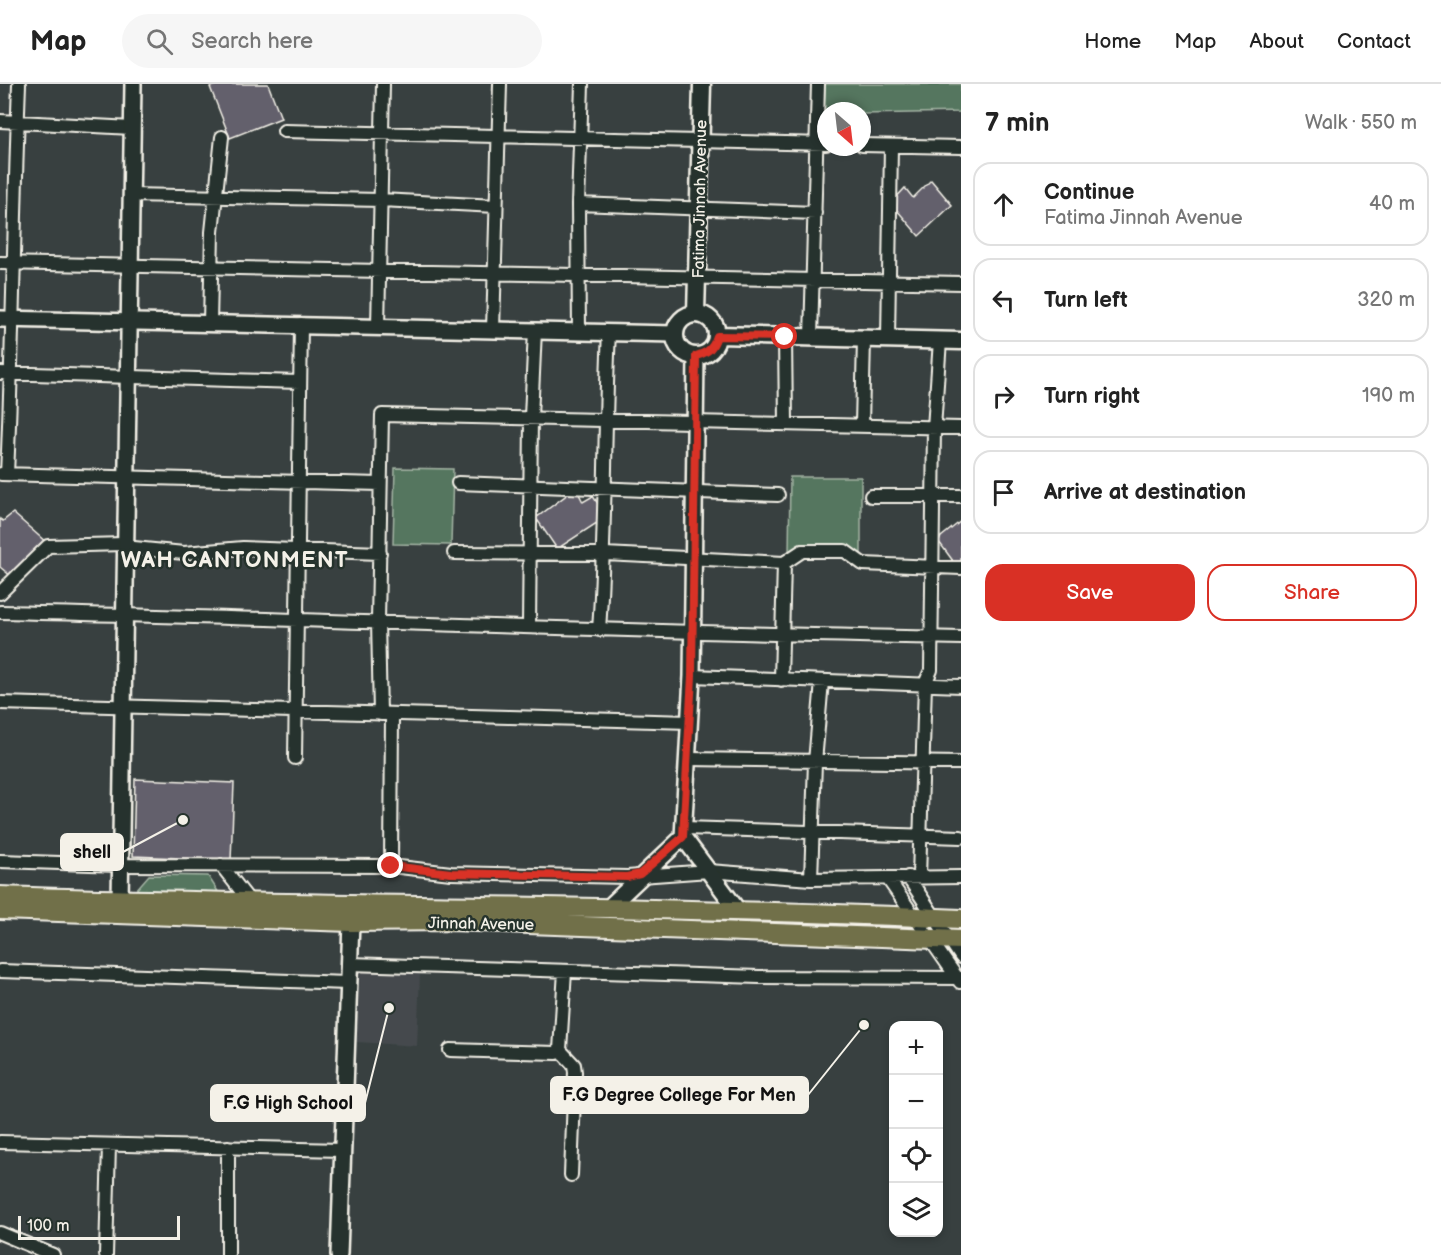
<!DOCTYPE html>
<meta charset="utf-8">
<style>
body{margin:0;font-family:"Balsamiq Sans",sans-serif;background:#f6f6f6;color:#222}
.controls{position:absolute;right:18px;bottom:18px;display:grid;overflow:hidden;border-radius:12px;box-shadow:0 3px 9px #0003}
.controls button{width:54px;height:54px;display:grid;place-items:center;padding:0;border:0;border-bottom:2px solid #e0e0e0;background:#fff;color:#222;font:30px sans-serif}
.compass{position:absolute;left:817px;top:18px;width:54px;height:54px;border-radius:50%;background:#fff;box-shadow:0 3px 9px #0003;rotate:152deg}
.scale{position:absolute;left:18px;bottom:15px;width:162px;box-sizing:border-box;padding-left:6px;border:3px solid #f4f1e8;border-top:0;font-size:16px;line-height:21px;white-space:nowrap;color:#f4f1e8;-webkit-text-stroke:4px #26332d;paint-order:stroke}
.stop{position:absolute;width:18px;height:18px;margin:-14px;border:4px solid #d93025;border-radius:50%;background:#fff}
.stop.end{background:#d93025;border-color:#fff;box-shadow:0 2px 6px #0008}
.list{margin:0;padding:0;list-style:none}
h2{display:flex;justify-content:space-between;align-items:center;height:78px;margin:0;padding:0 24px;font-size:26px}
h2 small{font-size:20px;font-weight:400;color:#767676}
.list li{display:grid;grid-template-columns:39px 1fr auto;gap:18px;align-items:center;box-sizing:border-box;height:84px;margin:0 12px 12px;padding:0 12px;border:2px solid #e0e0e0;border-radius:18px}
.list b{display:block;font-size:22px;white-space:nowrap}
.list p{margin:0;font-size:20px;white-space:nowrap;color:#767676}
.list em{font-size:20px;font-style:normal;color:#767676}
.actions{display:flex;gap:12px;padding:18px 24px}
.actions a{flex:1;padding:14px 0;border:2px solid #d93025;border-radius:18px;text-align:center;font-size:21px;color:#d93025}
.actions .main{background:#d93025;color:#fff}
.icon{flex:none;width:33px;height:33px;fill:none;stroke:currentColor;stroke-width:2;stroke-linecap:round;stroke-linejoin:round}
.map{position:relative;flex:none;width:961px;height:1171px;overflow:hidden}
header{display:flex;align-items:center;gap:36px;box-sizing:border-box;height:84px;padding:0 30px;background:#fff;border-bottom:2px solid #e0e0e0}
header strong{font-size:28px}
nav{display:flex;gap:33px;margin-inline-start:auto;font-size:21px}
.search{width:420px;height:54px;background:#f6f6f6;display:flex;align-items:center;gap:15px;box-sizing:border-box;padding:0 21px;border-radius:33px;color:#767676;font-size:22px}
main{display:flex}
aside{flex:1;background:#fff}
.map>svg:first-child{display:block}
</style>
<header>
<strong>Map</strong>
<div class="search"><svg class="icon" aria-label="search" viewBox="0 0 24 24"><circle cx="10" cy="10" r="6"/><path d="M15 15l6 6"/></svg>Search here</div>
<nav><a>Home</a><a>Map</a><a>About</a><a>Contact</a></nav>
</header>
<main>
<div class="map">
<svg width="961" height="1171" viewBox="0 0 961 1171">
<rect width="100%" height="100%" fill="#384040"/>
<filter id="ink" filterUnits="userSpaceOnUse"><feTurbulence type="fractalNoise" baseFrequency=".0167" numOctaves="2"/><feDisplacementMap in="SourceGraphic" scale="12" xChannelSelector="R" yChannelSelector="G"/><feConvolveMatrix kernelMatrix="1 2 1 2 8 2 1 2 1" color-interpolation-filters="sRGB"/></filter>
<g filter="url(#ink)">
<path fill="#454a4d" d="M360,885l60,5 -3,72 -60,-4z"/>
<path fill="#55765f" stroke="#a4b4a4" stroke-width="1.5" d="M823,0h138v28l-99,2v-3h-36v4h-3z
M395,384l58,1 -2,76 -58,-1z
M790,393h71v80h-72z
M149,791l59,1 11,17 -84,-2z"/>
<path fill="#63606c" stroke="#f4f1e8" stroke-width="1.5" d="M219,0h49l13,34 -51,20 -20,-51z
M931,96l21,25 -33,31 -28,-33 14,-15 8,10z
M576,404l7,14 10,-6 13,21 -49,32 -21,-31z
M13,429l34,30 -35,34 -12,-10v-48l3,2z
M961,437v45l-5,-1 -17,-23 2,-5z
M135,695l99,4 -3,77 -98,-4z"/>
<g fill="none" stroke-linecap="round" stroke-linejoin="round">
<g stroke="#f4f1e8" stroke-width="16">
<path id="minor" d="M0,37l132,7
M284,47l542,13
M862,61l99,2
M130,111l251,5 115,6
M578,120l237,9
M0,179l961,20
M210,239l2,-91 10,-95
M378,243l5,-243
M493,246l7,-246
M579,247l-1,-127 4,-120
M785,253l1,86
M811,254l7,-254
M888,255l3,-193
M0,289l300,9
M862,341l2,-86
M1,390l379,10
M7,390c6,-130 7,-260 12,-390
M458,399l320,12
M871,412h90
M124,463l60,6 59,-5 137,5
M454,469l151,1 179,9 18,-12h43l18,13 98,4
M0,509l48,-47 76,-2
M0,528c320,7 641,21 961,26
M529,543l2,-210 4,-87
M599,546c7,-99 5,-199 10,-298
M692,592l269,10
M781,596l3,-117
M0,619l690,19
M380,630l-2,-93 4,-206 579,13
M295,674l6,-434
M689,675l272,4
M684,744l277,9
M0,777l120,4 271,1 60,7 176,4 82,-6 102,8 150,-2
M221,781l29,37
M391,782l1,-151
M908,793l53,80
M919,793l6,-193 6,-14 3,-242 6,-88
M811,795l4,-117 7,-81
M888,795l72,103
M349,880l410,13 202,1
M0,887l348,12
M450,966l107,3 3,-3 5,-79
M560,966l14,15 1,7 -4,103
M0,1058l342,8
M0,1149l53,22
M106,1171l3,-110
M228,1171v-108"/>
</g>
<g stroke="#f4f1e8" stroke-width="20">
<path id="tertiary" d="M0,235l675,15
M696,272l-4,320 -9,161 56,75
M120,816l13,-816
M607,825l76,-72
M339,1171l12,-333"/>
</g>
<g stroke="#f4f1e8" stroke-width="21">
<path id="secondary" d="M696,230l6,-230
M675 251a21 21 0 1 1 42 0a21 21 0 1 1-42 0Z
M717,251l244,6"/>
</g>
<g stroke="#f4f1e8" stroke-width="22">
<path id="primary" d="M0,812c320,11 641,8 961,23
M0,826l351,12 99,-1 511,19"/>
</g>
<use href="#minor" stroke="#26332d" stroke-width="12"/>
<use href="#tertiary" stroke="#26332d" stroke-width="15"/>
<use href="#secondary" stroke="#26332d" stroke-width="16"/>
<use href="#primary" stroke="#71704a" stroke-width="18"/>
</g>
</g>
<g fill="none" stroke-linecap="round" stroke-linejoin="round" filter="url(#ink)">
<path stroke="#d93025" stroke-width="8" d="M391,782l60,7 176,4 13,-3 43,-37 9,-161 4,-320c13,-4 17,-8 21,-20l68,1"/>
</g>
<g text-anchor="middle" stroke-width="5" stroke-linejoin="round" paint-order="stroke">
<g font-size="16" fill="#f4f1e8" stroke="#26332d">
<text transform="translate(699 115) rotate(-89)" y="6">Fatima Jinnah Avenue</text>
<text transform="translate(481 839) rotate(1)" y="6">Jinnah Avenue</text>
</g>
<g font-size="22" font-weight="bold" letter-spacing="1.5" fill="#f4f1e8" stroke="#26332d">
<text x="235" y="483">WAH CANTONMENT</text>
</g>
</g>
<path fill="none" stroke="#f4f1e8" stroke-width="2" d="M183 736L123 768M864 941L808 1011M389 924L365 1019"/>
<g fill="#f4f1e8" stroke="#26332d" stroke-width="2">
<circle cx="183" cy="736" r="6"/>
<circle cx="864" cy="941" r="6"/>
<circle cx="389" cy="924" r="6"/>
</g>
<g fill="#f4f1e8" stroke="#f4f1e8" stroke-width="2">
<rect x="61" y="750" width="62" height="36" rx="6"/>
<rect x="551" y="993" width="257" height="36" rx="6"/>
<rect x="211" y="1001" width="154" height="36" rx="6"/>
</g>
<g font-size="18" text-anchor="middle" font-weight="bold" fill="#111">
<text x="92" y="774">shell</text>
<text x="679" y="1017">F.G Degree College For Men</text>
<text x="288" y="1025">F.G High School</text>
</g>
</svg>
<div class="controls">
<button>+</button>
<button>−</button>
<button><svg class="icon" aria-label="locate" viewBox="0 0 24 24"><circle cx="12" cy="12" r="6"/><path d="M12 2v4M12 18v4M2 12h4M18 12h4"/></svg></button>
<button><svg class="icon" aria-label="layers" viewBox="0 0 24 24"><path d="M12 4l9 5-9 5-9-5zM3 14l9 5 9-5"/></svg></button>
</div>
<svg class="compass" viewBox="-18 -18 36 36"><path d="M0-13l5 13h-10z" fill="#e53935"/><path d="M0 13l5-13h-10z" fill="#767676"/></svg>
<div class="scale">100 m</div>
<div class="stop" style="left:785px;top:253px"></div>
<div class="stop end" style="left:391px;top:782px"></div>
</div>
<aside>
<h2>7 min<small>Walk · 550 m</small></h2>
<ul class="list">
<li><svg class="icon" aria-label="ahead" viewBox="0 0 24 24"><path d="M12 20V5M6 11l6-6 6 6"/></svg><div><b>Continue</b><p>Fatima Jinnah Avenue</p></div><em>40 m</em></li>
<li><svg class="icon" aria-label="left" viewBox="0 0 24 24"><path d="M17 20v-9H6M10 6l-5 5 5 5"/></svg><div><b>Turn left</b></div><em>320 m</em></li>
<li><svg class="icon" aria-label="right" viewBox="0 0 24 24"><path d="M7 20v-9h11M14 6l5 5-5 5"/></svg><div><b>Turn right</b></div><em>190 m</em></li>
<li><svg class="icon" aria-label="arrive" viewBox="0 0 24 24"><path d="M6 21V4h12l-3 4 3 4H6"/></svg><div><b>Arrive at destination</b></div></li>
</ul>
<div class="actions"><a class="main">Save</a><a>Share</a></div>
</aside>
</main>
